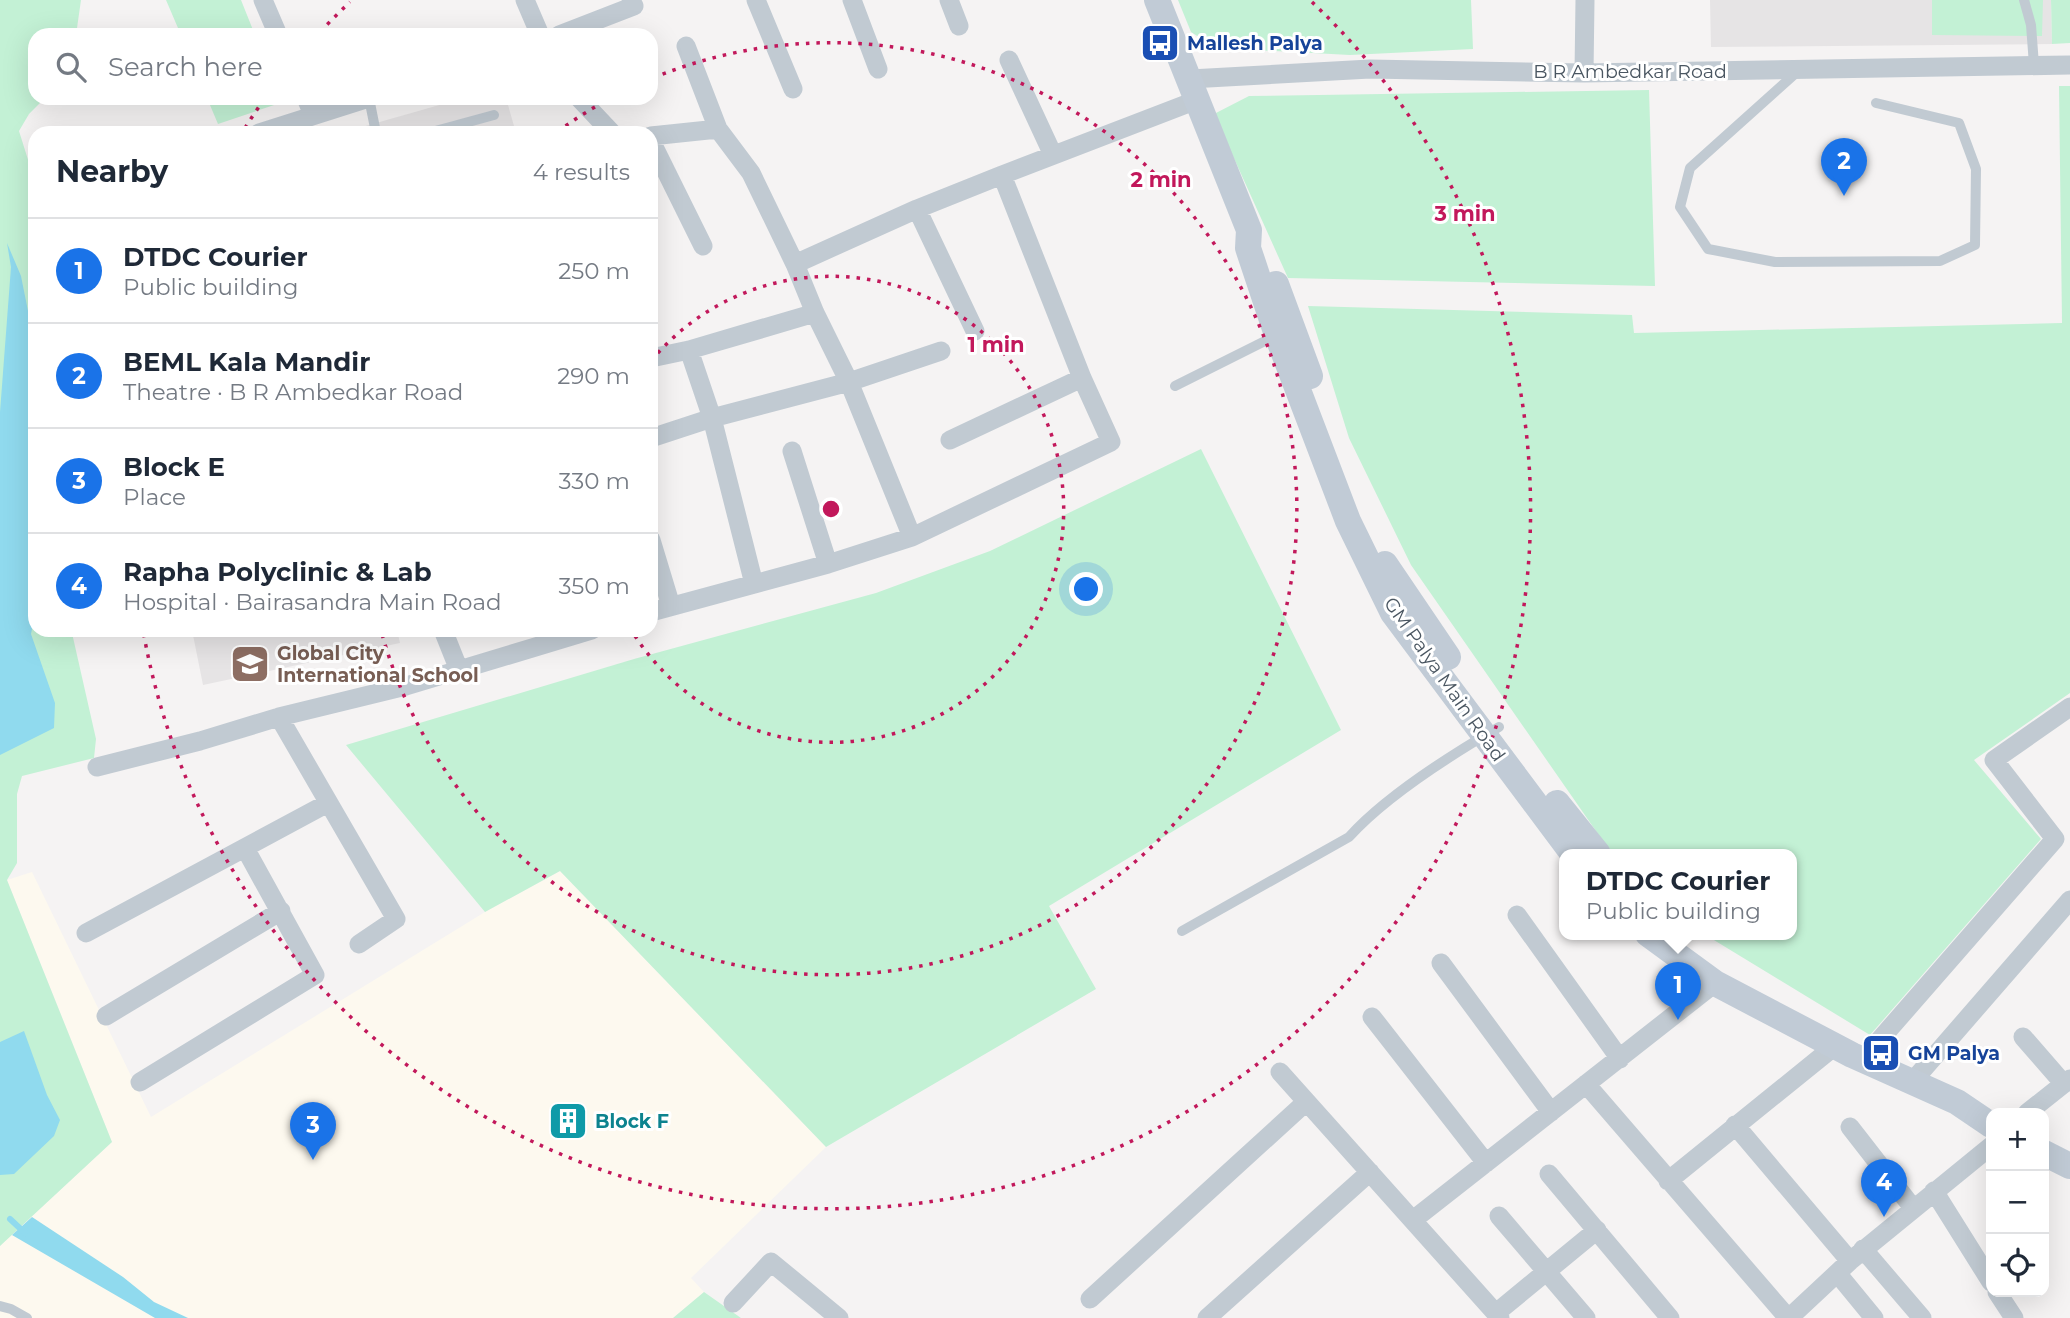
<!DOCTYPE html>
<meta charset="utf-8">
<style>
body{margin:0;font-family:Montserrat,sans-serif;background:#f2f2f3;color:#1f2937}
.controls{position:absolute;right:21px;bottom:21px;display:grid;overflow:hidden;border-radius:14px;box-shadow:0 7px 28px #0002}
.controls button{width:63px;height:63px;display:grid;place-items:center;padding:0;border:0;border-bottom:2px solid #e0e1e3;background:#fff;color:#1f2937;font:35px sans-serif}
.you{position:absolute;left:1087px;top:590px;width:24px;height:24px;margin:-18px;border:5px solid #fff;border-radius:50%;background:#1a73e8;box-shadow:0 0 0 10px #1a73e833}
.badge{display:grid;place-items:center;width:46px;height:46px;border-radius:50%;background:#1a73e8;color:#fff;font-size:23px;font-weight:700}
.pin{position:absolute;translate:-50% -58px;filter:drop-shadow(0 2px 4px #0008)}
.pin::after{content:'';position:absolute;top:37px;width:24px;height:21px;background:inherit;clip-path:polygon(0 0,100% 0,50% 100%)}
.popup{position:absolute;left:1559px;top:849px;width:238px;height:91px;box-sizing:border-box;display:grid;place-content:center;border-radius:14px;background:#fff;filter:drop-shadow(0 2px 5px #0005);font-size:23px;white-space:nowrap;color:#747a83}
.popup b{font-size:26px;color:#1f2937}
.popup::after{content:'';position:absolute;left:50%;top:100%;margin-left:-14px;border:14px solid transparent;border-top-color:#fff}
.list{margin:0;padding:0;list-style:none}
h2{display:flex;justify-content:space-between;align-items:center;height:91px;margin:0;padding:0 28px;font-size:30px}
h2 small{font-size:23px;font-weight:400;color:#747a83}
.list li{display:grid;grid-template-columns:46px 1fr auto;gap:21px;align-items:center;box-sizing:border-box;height:105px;padding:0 28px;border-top:2px solid #e0e1e3}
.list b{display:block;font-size:26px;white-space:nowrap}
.list p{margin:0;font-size:23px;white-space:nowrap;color:#747a83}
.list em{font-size:23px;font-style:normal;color:#747a83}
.icon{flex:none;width:38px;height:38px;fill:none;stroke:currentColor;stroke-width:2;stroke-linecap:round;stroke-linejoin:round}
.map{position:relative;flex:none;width:2070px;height:1318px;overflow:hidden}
.search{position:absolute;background:#fff;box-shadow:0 7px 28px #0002;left:28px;top:28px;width:630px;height:77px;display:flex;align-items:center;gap:18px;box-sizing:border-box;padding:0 24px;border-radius:21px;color:#747a83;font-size:26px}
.panel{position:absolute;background:#fff;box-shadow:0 7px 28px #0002;left:28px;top:126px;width:630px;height:511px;border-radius:21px}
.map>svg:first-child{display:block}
</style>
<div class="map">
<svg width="2070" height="1318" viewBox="0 0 2070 1318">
<rect width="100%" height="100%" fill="#f5f3f3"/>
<path fill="#fdf9ef" d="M560,871l266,276 -135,131 13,14 -31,26h-673v-72l112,-104 -105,-262 25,-8 119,245 334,-205z"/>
<path fill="#e6e4e5" d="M1710,0h341l1,44 -341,3z
M464,98h42l10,35h-175z
M192,630h205l3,13 -197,42z"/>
<path fill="#c3f1d5" d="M0,0h81l-5,35h-41v63h10l-16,16 -10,17 16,51v448h44l-7,3 24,106 -2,19 -72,18 -5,18v69l-10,17 105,262 -112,104z
M166,0h75l14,35h-74z
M1178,0h293l2,49 -123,6 -134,-7 -25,-16z
M1932,0h111l-1,36 -110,-1z
M2051,0h19v43l-18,1z
M2059,86h11v607l-96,67 67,79 -171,196 -166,-101h88v-80h-177l-10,-10 -194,-279 -62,-127 -41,-132 324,9 2,18 428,-10z
M1649,90l6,196 -367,-8 -74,-164 35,-18z
M207,98h74l2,4 -65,22z
M1201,449l140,281 -292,176 47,83 -270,158 -266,-276 -75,41 -139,-167 288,-86 242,-66 114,-42z
M704,1292l37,26h-68z"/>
<path fill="#90daee" d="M7,243l14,33 14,70v268l-4,20 24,69 -1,25 -54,27v-343l11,-145z
M24,1031l23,64 13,25 -6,16 -40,38 -14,1v-133z
M32,1217l91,60 31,25 34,16h-33l-143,-83z"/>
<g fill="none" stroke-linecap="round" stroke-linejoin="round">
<path stroke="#90daee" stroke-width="6" d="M10,1219l15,14"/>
<path stroke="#c1cad2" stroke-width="10" d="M2024,0l7,25 3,40
M1797,72l-107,96 -10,39 28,42 67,13 165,-1 35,-16 1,-76 -17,-46 -83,-20
M369,98l7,35
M428,133l66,-18
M1175,386l100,-50
M1182,931l167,-94c37,-41 102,-82 150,-110
M0,1306l11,3 16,9"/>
<path stroke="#c1cad2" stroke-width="19" d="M263,0l15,35
M525,0l15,35
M756,0l37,89
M852,0l26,69
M949,0l10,26
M559,35l75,-29 -3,-6
M686,46l32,83
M1009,60l44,95
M1584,73l1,-73
M1190,79l180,-10 214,4 486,-8
M306,98l7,17
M579,98l33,35
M259,133l110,-35
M651,136l67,-7 33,44 44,91 20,49 34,69 63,155
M651,141l52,105
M917,209l58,122
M795,264l122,-55 85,-34
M689,350l23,68 42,166
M651,358l38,-8 126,-37
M651,438l61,-20 137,-36 92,-31
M950,440l132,-62
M792,451l36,113
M651,540l20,66
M651,612l177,-48 84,-27 199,-95 -29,-64 -80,-203 195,-75
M443,630l16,40
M279,717l117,202 -37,25
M97,767l103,-26 79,-24 127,-31 186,-56
M1517,915l103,144
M86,933l242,-130
M1441,963l110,149
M106,1016l175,-105
M1372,1017l114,146
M2023,1037l41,47
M1863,1059l192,-220 -61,-79 76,-53
M1280,1072l220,246
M140,1082l175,-107 -70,-127
M1912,1082l158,-182
M1586,1084l202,234
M2027,1113l43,-34
M1735,1125l115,136
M1850,1127l63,81
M1549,1174l121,144
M1668,1181l168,-136
M1934,1191l57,91
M1499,1216l87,102
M1413,1220l302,-237
M1863,1249l59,69
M1837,1273l37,45
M1997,1292l17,26
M1090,1299l216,-197
M733,1303l38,-41 68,56
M1496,1313l101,-83
M1207,1318l163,-146
M1789,1318l61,-57 141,-115"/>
<path stroke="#c1cbd6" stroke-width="26" d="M1157,0l92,230 -1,18 29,87 71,186 45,92 180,241
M1276,284l34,92
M1385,564l63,93
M1557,803l41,51
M1648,934l67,49 137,72 105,47 34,23
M2044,1153l26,13"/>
</g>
<g fill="none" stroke="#c2185b" stroke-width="3.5" stroke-dasharray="3.5 7">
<path d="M651 361A233 233 0 1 1 632 631"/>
<path d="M557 132A466 466 0 0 1 609 99M653 78A466 466 0 1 1 382 634"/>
<path d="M245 128A699 699 0 0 1 265 98M320 32A699 699 0 0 1 350 2M1312 2A699 699 0 1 1 143 630"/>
</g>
<defs>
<g id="bus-square" transform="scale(2.0125)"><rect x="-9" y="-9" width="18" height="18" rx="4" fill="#1a4fb4" stroke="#fff"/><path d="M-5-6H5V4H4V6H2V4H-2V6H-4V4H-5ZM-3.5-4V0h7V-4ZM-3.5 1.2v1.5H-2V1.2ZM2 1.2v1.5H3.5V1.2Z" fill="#fff"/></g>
<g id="school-square" transform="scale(2.0125)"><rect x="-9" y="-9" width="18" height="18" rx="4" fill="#8d6e63" stroke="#fff"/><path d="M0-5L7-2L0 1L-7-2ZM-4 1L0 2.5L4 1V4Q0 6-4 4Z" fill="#fff"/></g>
<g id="building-square" transform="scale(2.0125)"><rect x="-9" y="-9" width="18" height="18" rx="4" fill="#0f9aa8" stroke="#fff"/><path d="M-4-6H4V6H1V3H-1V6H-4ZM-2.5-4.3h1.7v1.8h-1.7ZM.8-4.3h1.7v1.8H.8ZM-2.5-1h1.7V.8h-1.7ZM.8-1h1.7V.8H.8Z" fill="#fff"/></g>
</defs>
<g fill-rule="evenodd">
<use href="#bus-square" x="1160" y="43"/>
<use href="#school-square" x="250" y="664"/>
<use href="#bus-square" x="1881" y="1053"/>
<use href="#building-square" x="568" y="1121"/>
</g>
<g text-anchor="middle" stroke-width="6" stroke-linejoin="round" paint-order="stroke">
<g font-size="19" font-weight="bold" fill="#164399" stroke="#fff" text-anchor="start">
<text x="1187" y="50">Mallesh Palya</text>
<text x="1908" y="1060">GM Palya</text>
</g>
<g font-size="19" fill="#4a5661" stroke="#fff">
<text x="1630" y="78">B R Ambedkar Road</text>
<text transform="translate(1445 679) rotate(55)" y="7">GM Palya Main Road</text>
</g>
<g font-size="19" font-weight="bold" fill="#785e54" stroke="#fff" text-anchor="start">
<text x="277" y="660">Global City<tspan x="277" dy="22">International School</tspan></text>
</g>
<g font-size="19" font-weight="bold" fill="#0d838f" stroke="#fff" text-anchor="start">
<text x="595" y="1128">Block F</text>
</g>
</g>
<circle cx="831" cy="509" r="10" fill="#c2185b" stroke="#fff" stroke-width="3.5"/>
<g font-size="21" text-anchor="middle" font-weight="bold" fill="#c2185b" stroke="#fff" stroke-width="6" stroke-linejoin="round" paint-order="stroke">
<text x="1161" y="187">2 min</text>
<text x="1465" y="221">3 min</text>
<text x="996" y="352">1 min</text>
</g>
</svg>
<div class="controls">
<button>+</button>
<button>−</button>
<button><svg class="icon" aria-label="locate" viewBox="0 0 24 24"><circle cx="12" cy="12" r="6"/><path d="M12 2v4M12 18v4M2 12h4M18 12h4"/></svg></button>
</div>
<div class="you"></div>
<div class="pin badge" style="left:1678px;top:1020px">1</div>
<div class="popup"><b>DTDC Courier</b>Public building</div>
<div class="pin badge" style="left:1844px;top:196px">2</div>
<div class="pin badge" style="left:313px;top:1160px">3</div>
<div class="pin badge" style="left:1884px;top:1217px">4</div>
<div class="search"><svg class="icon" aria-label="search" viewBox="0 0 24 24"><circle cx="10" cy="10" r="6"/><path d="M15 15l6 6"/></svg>Search here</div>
<section class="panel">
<h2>Nearby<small>4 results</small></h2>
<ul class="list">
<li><span class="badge">1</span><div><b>DTDC Courier</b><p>Public building</p></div><em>250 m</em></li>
<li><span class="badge">2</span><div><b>BEML Kala Mandir</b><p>Theatre · B R Ambedkar Road</p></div><em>290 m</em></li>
<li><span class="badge">3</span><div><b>Block E</b><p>Place</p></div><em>330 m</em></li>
<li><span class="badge">4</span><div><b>Rapha Polyclinic &amp; Lab</b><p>Hospital · Bairasandra Main Road</p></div><em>350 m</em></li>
</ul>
</section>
</div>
